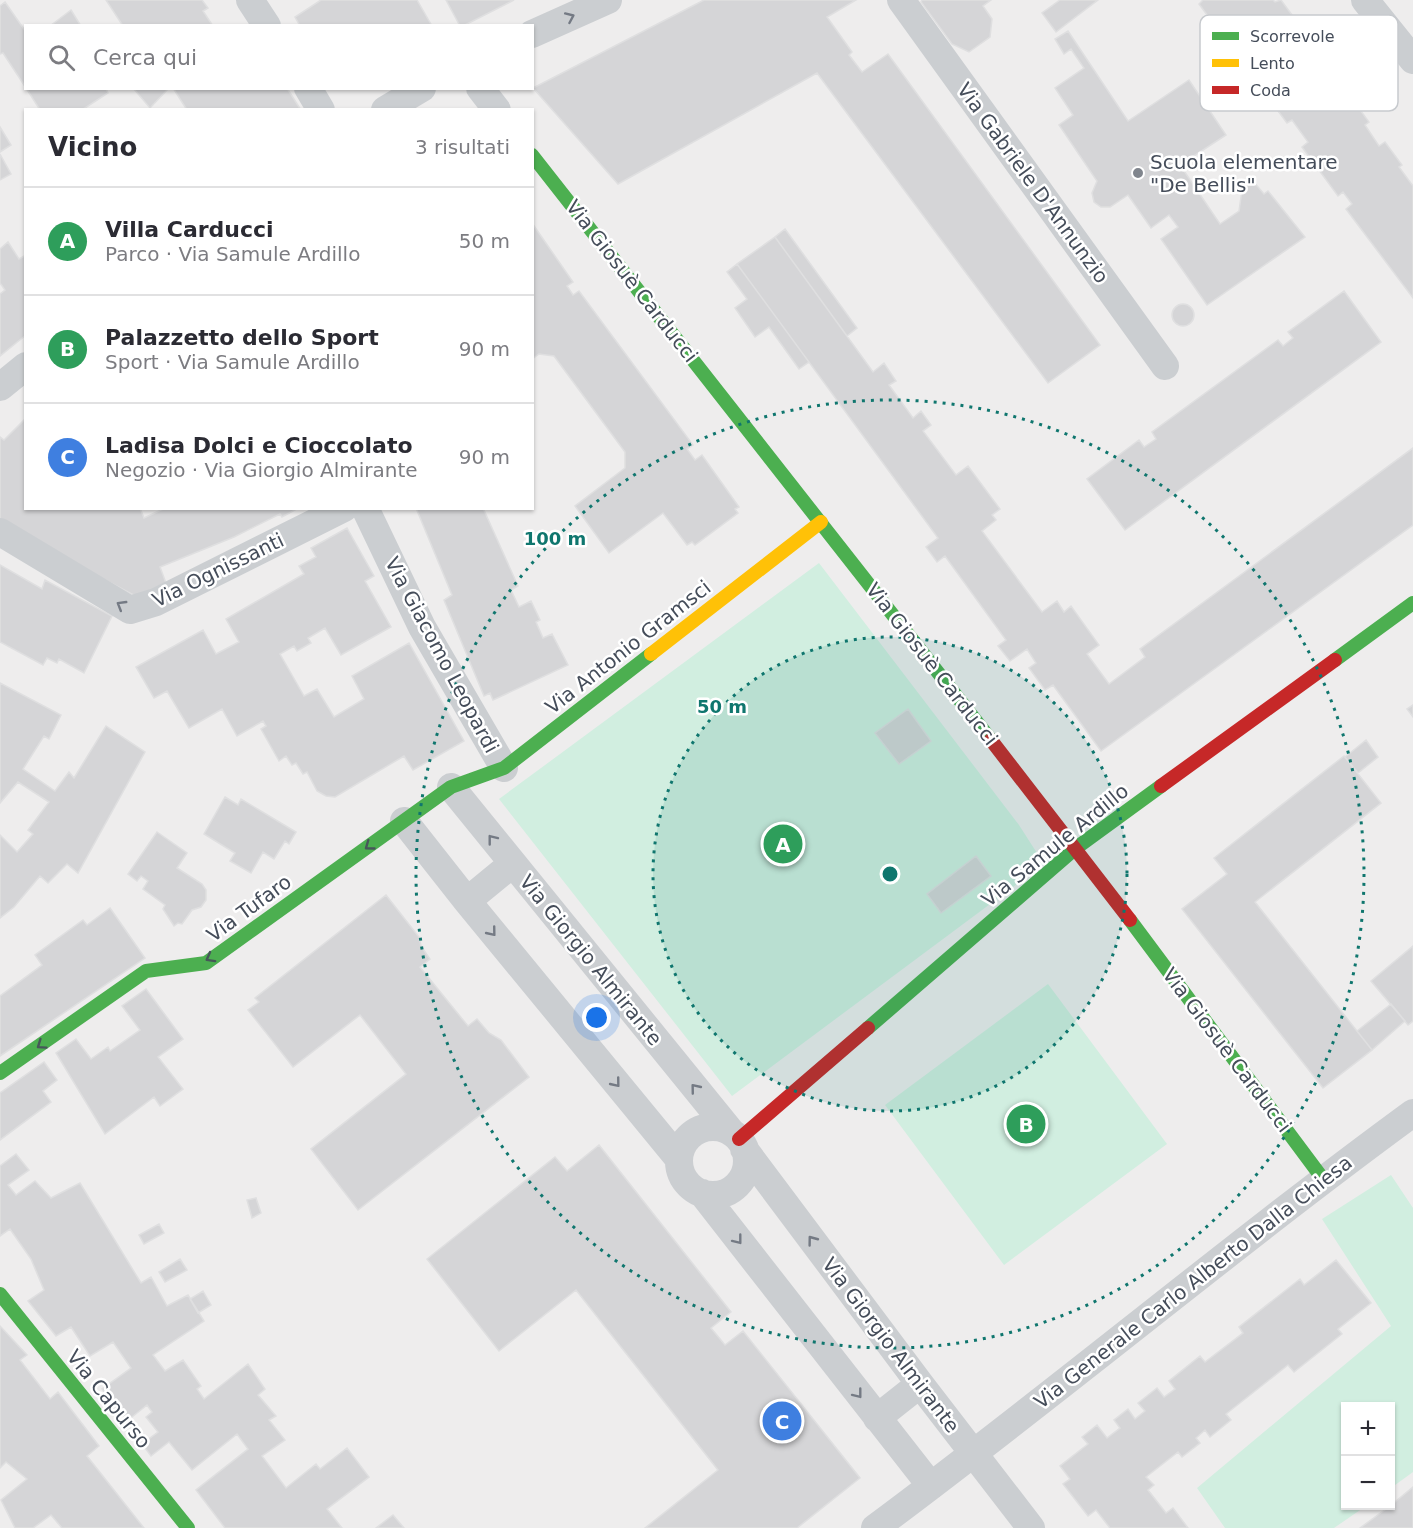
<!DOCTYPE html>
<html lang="it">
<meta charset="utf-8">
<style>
body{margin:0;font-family:"DejaVu Sans",sans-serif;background:#f7f7f7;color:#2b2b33}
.controls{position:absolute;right:18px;bottom:18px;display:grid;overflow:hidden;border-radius:0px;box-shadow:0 2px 4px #0004}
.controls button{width:54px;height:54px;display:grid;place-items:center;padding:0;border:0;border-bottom:2px solid #e1e1e2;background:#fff;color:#2b2b33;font:30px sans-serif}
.you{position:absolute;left:597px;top:1018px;width:21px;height:21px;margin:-15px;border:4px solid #fff;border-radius:50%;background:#1a73e8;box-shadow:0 0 0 9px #1a73e833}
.badge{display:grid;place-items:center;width:39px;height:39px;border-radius:50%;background:#80858d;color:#fff;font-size:20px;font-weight:700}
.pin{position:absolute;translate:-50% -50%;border:3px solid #fff;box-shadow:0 2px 6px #0006}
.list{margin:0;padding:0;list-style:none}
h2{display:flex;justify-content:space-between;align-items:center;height:78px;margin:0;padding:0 24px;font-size:26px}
h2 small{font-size:20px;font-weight:400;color:#7c7c81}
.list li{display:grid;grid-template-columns:39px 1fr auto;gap:18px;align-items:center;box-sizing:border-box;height:108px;padding:0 24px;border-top:2px solid #e1e1e2}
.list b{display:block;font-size:22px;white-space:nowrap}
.list p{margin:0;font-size:20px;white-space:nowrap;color:#7c7c81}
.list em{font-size:20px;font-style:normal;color:#7c7c81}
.icon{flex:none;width:33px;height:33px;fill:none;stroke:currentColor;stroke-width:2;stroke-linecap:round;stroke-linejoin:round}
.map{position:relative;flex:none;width:1413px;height:1528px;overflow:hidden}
.search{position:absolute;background:#fff;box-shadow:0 2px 4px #0004;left:24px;top:24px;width:510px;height:66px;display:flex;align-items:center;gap:15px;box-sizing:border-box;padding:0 21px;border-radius:0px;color:#7c7c81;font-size:22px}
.panel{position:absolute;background:#fff;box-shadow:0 2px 4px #0004;left:24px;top:108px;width:510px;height:402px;border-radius:0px}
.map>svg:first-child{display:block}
</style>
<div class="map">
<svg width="1413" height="1528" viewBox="0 0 1413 1528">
<rect width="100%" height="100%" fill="#eeeded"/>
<path fill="#d1eee0" d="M819,563l200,262 25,39 -312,232 -233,-297z
M1048,984l119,160 -163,121 -119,-160z
M1391,1175l22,33v264l-22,16 -1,-82h-44v100h20l-32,22h-109l-28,-40 194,-162 -69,-107z"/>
<path fill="#d5d5d7" stroke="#dfdfe0" stroke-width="1.5" d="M106,0h96l6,8 -5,3 10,15h-90z
M321,0h96l15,26h-132l-5,-9z
M446,0h68l-51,26h-3z
M704,0h152l-29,17 25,35 -3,3 13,17 26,-18 212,291 -52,38 -231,-310 -199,111 -85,-96z
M922,0h69l-8,6 9,13 -2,18 -21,15 -17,-8 -31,-42z
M1060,0h38l-42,32 -14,-19z
M1203,0h70l2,2 6,-2 36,49 -6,5 15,20 5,-4 38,52 -4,3 14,21 6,-4 17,23 -3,2 14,19v112l-67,-89 6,-5 -9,-12 -5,4 -36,-49 6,-5 -16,-22 -5,3 -36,-48 4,-2 -16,-22 -3,3 -37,-50z
M5,2l21,30v56l-23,-35 -3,1v-48z
M71,10l10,16h-31z
M1068,31l60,90 61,-41 37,55 -46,30 40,59 19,-13 3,-21 11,-9 11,13 4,-3 37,46 -98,68 -46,-66 17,-12 -9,-12 -18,13 -23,-33 -18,12h-9l-7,-5 -2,-9 5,-12 -38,-56 14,-10 -18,-27 29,-20 -13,-19 -7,5 -9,-15z
M26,88h80l2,5 -26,17h-42z
M133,88h36l-19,20z
M173,88h114l14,22h-114z
M0,127l11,18 -11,7z
M0,154l11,20 -11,6z
M532,223l41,59 -6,4 6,9 6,-4 114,154 -6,4 8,11 7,-5 37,52 -4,2 3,4 -43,32 -3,-3 -5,3 -24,-32 -54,40 -34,-47 50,-38v-16l-71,-96 -15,-2 -7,5z
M785,229l72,99 -10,8 -72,-99z
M775,237l98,135 11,-9 12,18 -7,4 24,33 8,-7 10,14 -8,6 33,44 12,-9 32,43 -8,6 4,5 -14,11 60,81 15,-11 7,11 7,-6 28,39 -12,9 22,30 36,-27 -5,-8 273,-201v77l-312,226 -48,-66 -8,5 -16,-22 7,-5 -9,-14 -17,12 -12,-15 8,-6 -61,-84 -8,6 -11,-15 12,-9 -201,-274z
M8,242l11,17 7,-4v80l-26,21v-62l5,-4 -5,-7v-34z
M737,264l72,98 -10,7 -30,-42 -14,10 -20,-29 12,-9 -20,-27z
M1344,291l37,51 -256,188 -38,-51 52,-39 5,7 12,-8 -4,-7 126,-92 5,6 10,-8 -5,-6z
M1172 315a11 11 0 1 1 22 0a11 11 0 1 1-22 0Z
M26,418v90h114l4,10 21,-10h129l1,2 -13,7 -2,-3 -46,23 -74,30 9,24 -24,10 -145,-76v-88l4,3z
M416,508h67l35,78 -7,4 8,17 12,-6 9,19 -4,2 7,16 9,-4 16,31 -75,35 -3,-7 -6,3 -40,-96 8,-5z
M347,528l27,48 -9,5 26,46 -50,28 -16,-27 -17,10 3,5 -14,8 -3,-5 -14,8 24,42 13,-7 17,28 30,-18 -12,-23 57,-33 55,98 -51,29 -9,-14 -69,41 -9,-1 -9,-5 -10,-19 -4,2 -7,-11 -4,2 -6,-9 -7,5 -18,-32 5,-3 -3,-5 -26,15 -15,-27 -33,19 -22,-37 -13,7 -18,-31 67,-37 13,24 23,-12 -13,-23 78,-45 -5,-8 17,-9 -5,-9z
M0,565l42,24 3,-9 67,36 -28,57 -25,-14 -2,4 -10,-5 -4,7 -43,-23z
M0,683l61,32 -12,24 -5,-3 -21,33 32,22 14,-19 5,6 32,-52 39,26 -67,121 -11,-9 -19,19 -8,-7 -26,31 -14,11v-83l17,17 16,-18 -5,-4 21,-28 -31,-20 -18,21z
M1413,705v12l-6,-8z
M908,709l23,32 -32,23 -24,-31z
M1366,740l12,17 -20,16 -13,-16z
M1344,756l37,47 -126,99 117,148 -49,38 -141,-179 45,-35 -13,-16z
M225,797l13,8 3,-6 55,33 -7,12 -4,-3 -11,18 -11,-7 -12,21 -21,-12 5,-8 -31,-19z
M157,832l30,21 -10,15 25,16 4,6v10l-5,7 -9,3 -10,14 -4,-1 -4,3 -11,-17 2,-4 -22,-16 5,-8 -7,-5 -4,5 -9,-7z
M976,856l15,20 -50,37 -14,-19z
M386,895l33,42 2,9 9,13 -10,8 48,59 9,-7 12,14 12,7 28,37 -171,133 -47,-61 95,-75 -46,-59 -67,52 -45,-57 11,-8 -4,-4z
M110,908l35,50 -145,98v-60l42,-31 -7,-10 48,-35 4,5z
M1413,946v75l-5,4 -37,-44z
M146,989l37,50 -25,18 25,32 -23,17 -6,-9 -49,37 -49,-81 20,-14 15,20 17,-12 2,4 30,-21 -18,-24z
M1391,1004l14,17 -33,29 -15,-19z
M44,1062l13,18 -14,11 8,11 -51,38v-47z
M599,1145l132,167 -20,16 14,17 18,-14 117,147 -63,50h-152l73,-58 -142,-180 -77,61 -72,-92 128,-102 12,14z
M16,1154l13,16 -21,15 8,10 19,-14 16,17 29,-15 61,100 10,-6 16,29 21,-11 16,26 -51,34 12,16 18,-11 18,26 -4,3 7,10 44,-35 17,25 -7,6 18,21 -7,4 16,20 -23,16 24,32 30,-24 4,5 27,-21 22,29 -42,32 15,19h-117l-29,-38 52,-41 -11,-15 -45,36 -23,-28 -18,14 -9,-12 16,-12 -12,-15 6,-5 -5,-7 -20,16 -25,-32 29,-21 -18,-26 -23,14 -19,-29 -15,9 -28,-35 16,-11 -13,-31 -21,-30 -10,7v-70z
M256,1198l5,15 -9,5 -5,-18z
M159,1224l5,9 -20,11 -5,-9z
M180,1259l7,11 -22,12 -6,-10z
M1336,1260l35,43 -33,26 4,5 -48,38 -6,-7 -62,49 5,6 -21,17 -5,-7 -9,8 4,5 -18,14 -4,-5 -32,25 8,8 -6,5 18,23 7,-5 15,20h-78l-14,-18 -8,6 -25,-32 7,-5 -10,-13 28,-22 -6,-7 15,-12 10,13 13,-10 -6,-8 14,-11 7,10 10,-8 -7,-8 19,-15 7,9 11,-8 -6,-8 31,-25 5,6 38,-29 -4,-6 61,-48 4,6z
M203,1291l8,14 -13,8 -8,-14z
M0,1326l27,29 -7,5 30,39 8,-7 41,54 -12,10 57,72h-82l-11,-13 -18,13h-18l-14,-28 26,-21 -21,-17 -6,6z
M1413,1487v41h-53l30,-22z
M393,1515l11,13h-28z"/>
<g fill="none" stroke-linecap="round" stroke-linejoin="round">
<path stroke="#cbced1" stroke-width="28" d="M250,0l17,26
M901,0l264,366
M1365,0l48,60
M532,34l76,-34
M308,88l13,22
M480,88l17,22
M385,110l37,-22
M0,387l26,-21
M365,508l57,119 82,141
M0,532l130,78 26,-8 188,-94
M451,787l281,346
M404,821l63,80 212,258
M467,901l45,-37
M679 1161a34 34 0 1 1 68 0a34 34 0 1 1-68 0Z
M744,1149l176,235 111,144
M702,1193l229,293
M877,1418l43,-34
M875,1528c182,-135 355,-281 538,-415"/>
<path stroke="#4caf50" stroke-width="14" d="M532,155l459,585
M1335,660l78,-57
M1130,920l193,259
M868,1028l208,-180 85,-62
M0,1073l146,-102 60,-8 245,-176 53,-19 147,-114
M0,1294l188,234"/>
<path stroke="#ffc107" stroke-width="14" d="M651,654l170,-132"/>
<path stroke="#c62828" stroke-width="14" d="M991,740l139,180
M1161,786l174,-126
M739,1139l129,-111"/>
</g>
<defs><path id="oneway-chevron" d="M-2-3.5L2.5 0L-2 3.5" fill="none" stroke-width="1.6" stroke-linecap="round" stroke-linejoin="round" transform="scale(1.5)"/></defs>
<g stroke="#747a84">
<use href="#oneway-chevron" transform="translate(570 17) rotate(-24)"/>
<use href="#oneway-chevron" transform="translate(121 605) rotate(-149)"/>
<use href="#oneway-chevron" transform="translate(492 839) rotate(-128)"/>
<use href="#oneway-chevron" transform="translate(492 932) rotate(51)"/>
<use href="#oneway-chevron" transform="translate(616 1083) rotate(51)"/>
<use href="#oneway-chevron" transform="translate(695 1088) rotate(-129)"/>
<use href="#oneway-chevron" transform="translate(738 1240) rotate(52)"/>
<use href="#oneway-chevron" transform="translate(812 1240) rotate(-127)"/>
<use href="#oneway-chevron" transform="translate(858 1394) rotate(52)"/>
</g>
<g stroke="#465759">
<use href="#oneway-chevron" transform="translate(369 846) rotate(144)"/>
<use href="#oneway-chevron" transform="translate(210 958) rotate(151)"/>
<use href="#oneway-chevron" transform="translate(41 1045) rotate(145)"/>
</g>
<circle cx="890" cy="874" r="237" fill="#0f766e" fill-opacity=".12"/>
<g fill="none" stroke="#0f766e" stroke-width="3" stroke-dasharray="3 6">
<circle cx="890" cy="874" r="237"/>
<circle cx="890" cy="874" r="474"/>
</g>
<circle fill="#80858d" stroke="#fff" stroke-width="2" cx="1138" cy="173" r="6"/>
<g text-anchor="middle" stroke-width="5" stroke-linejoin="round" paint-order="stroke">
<g font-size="20" fill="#454d5a" stroke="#fff" text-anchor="start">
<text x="1150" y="169">Scuola elementare<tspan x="1150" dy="23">"De Bellis"</tspan></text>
</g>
<g font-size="20" fill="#454d5a" stroke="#fff">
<text transform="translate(1033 183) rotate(54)" y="7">Via Gabriele D'Annunzio</text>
<text transform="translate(632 281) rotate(52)" y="7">Via Giosuè Carducci</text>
<text transform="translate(218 570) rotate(-26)" y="7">Via Ognissanti</text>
<text transform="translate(628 647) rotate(-38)" y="7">Via Antonio Gramsci</text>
<text transform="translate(442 655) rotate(62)" y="7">Via Giacomo Leopardi</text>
<text transform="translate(932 664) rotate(52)" y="7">Via Giosuè Carducci</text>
<text transform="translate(1055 845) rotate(-39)" y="7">Via Samule Ardillo</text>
<text transform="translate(249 908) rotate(-36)" y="7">Via Tufaro</text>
<text transform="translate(591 960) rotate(51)" y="7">Via Giorgio Almirante</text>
<text transform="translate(1227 1050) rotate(53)" y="7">Via Giosuè Carducci</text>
<text transform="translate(1193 1282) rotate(-38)" y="7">Via Generale Carlo Alberto Dalla Chiesa</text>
<text transform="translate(891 1345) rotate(53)" y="7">Via Giorgio Almirante</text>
<text transform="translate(109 1399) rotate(51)" y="7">Via Capurso</text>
</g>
</g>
<rect x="1200" y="15" width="198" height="96" rx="9" fill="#fff" stroke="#c7cace" stroke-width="1.5"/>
<rect x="1212" y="32" width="27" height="8" fill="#4caf50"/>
<rect x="1212" y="59" width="27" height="8" fill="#ffc107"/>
<rect x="1212" y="86" width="27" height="8" fill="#c62828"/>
<g font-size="16" fill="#454d5a">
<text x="1250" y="42">Scorrevole</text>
<text x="1250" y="69">Lento</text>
<text x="1250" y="96">Coda</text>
</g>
<circle cx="890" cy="874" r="9" fill="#0f766e" stroke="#fff" stroke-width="3"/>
<g font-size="18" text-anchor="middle" font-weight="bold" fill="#0f766e" stroke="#fff" stroke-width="5" stroke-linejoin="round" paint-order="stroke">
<text x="555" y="545">100 m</text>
<text x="722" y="713">50 m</text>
</g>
</svg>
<div class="controls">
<button>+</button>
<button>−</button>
</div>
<div class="you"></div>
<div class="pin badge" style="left:783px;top:844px;background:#2e9e5b">A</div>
<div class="pin badge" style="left:1026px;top:1124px;background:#2e9e5b">B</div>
<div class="pin badge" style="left:782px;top:1421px;background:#3f7fe0">C</div>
<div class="search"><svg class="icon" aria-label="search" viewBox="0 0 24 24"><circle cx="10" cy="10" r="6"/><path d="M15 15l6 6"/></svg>Cerca qui</div>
<section class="panel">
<h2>Vicino<small>3 risultati</small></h2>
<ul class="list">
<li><span class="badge" style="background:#2e9e5b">A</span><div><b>Villa Carducci</b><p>Parco · Via Samule Ardillo</p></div><em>50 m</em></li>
<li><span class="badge" style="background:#2e9e5b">B</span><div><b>Palazzetto dello Sport</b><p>Sport · Via Samule Ardillo</p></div><em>90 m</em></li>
<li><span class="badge" style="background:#3f7fe0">C</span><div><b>Ladisa Dolci e Cioccolato</b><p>Negozio · Via Giorgio Almirante</p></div><em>90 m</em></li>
</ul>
</section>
</div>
